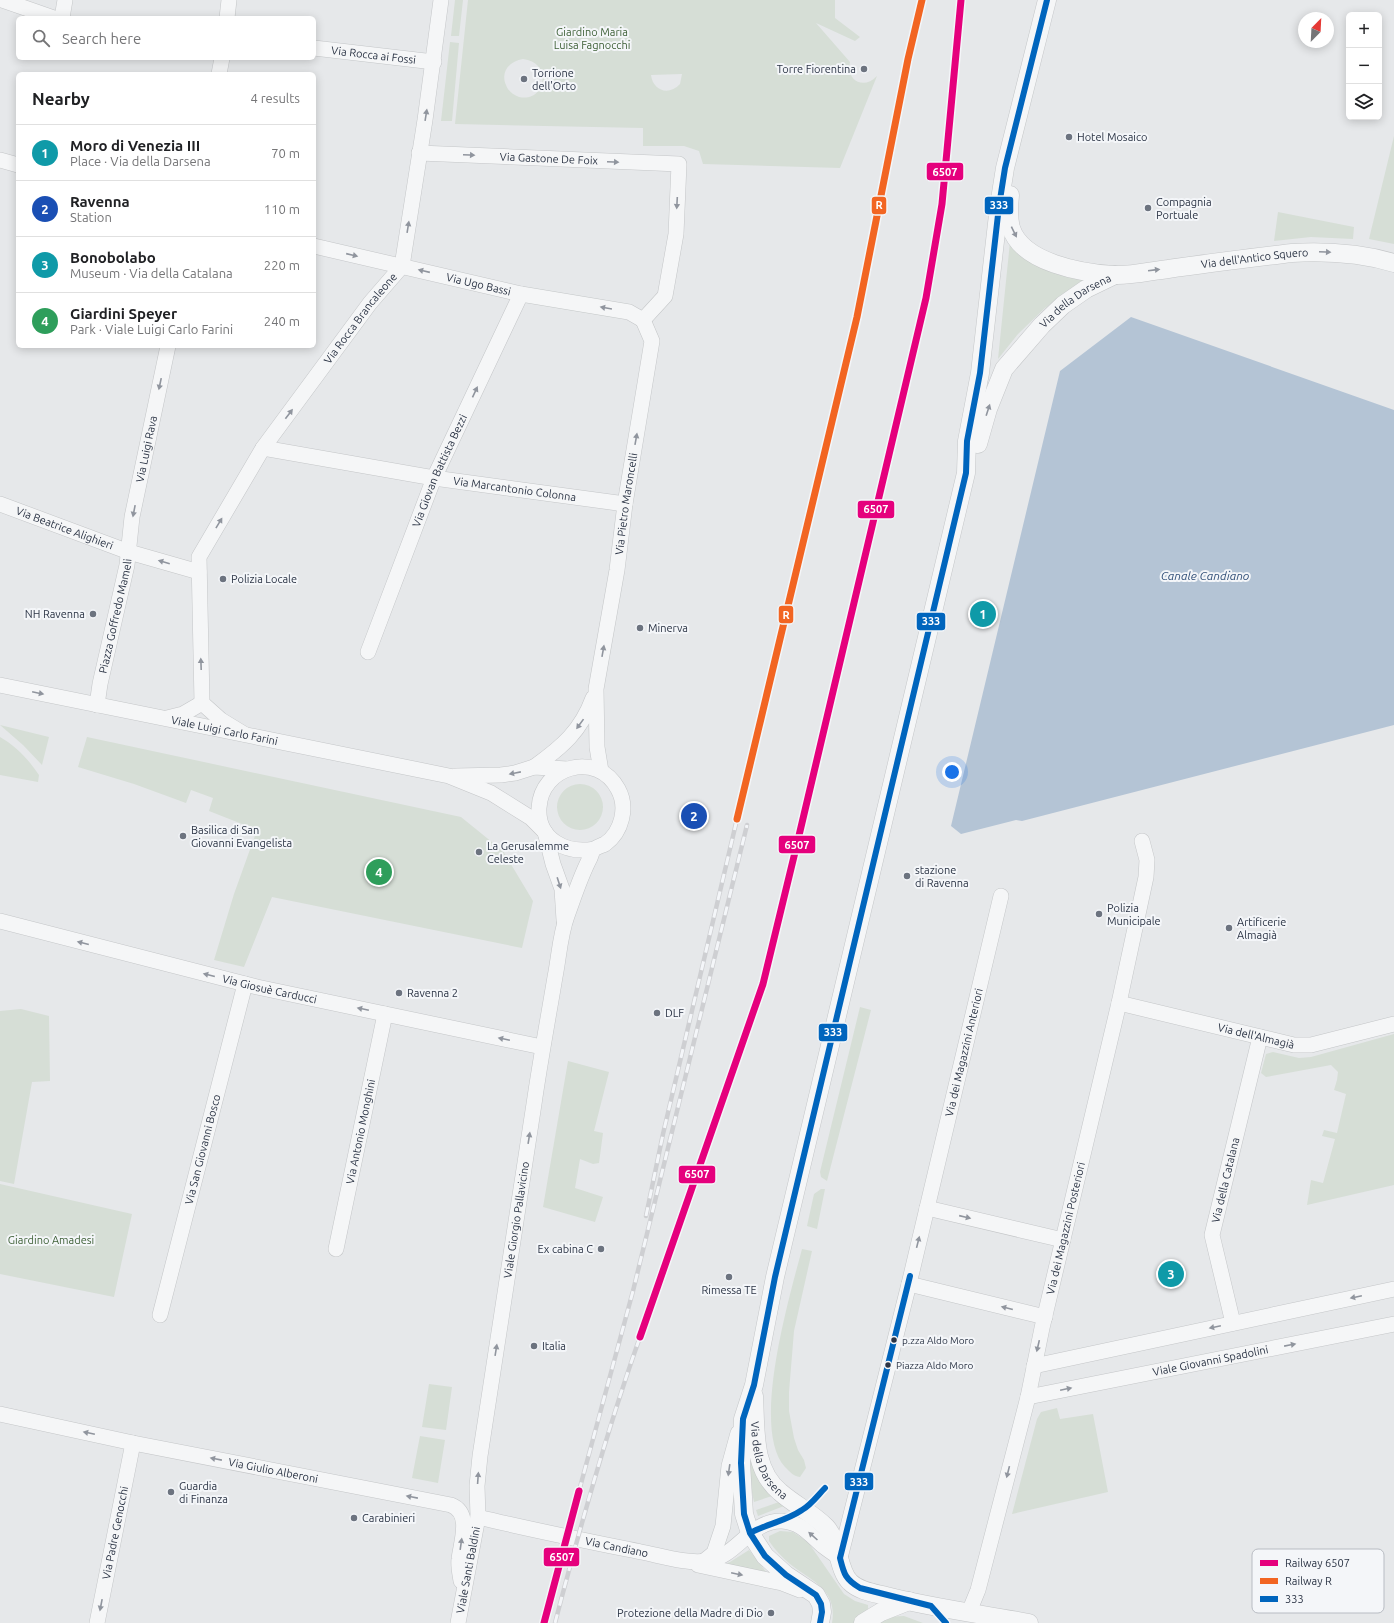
<!DOCTYPE html>
<meta charset="utf-8">
<style>
body{margin:0;font-family:Ubuntu,sans-serif;background:#f2f2f2;color:#202124}
.controls{position:absolute;right:12px;top:12px;display:grid;overflow:hidden;border-radius:6px;box-shadow:0 2px 10px #0003}
.controls button{width:36px;height:36px;display:grid;place-items:center;padding:0;border:0;border-bottom:1px solid #e0e0e0;background:#fff;color:#202124;font:20px sans-serif}
.compass{position:absolute;left:1298px;top:12px;width:36px;height:36px;border-radius:50%;background:#fff;box-shadow:0 2px 10px #0003;rotate:24deg}
.you{position:absolute;left:952px;top:772px;width:14px;height:14px;margin:-10px;border:3px solid #fff;border-radius:50%;background:#1a73e8;box-shadow:0 0 0 6px #1a73e833}
.badge{display:grid;place-items:center;width:26px;height:26px;border-radius:50%;background:#6c737f;color:#fff;font-size:13px;font-weight:700}
.pin{position:absolute;translate:-50% -50%;border:2px solid #fff;box-shadow:0 1px 4px #0006}
.list{margin:0;padding:0;list-style:none}
h2{display:flex;justify-content:space-between;align-items:center;height:52px;margin:0;padding:0 16px;font-size:17px}
h2 small{font-size:13px;font-weight:400;color:#757577}
.list li{display:grid;grid-template-columns:26px 1fr auto;gap:12px;align-items:center;box-sizing:border-box;height:56px;padding:0 16px;border-top:1px solid #e0e0e0}
.list b{display:block;font-size:15px;white-space:nowrap}
.list p{margin:0;font-size:13px;white-space:nowrap;color:#757577}
.list em{font-size:13px;font-style:normal;color:#757577}
.icon{flex:none;width:22px;height:22px;fill:none;stroke:currentColor;stroke-width:2;stroke-linecap:round;stroke-linejoin:round}
.map{position:relative;flex:none;width:1394px;height:1623px;overflow:hidden}
.search{position:absolute;background:#fff;box-shadow:0 2px 10px #0003;left:16px;top:16px;width:300px;height:44px;display:flex;align-items:center;gap:10px;box-sizing:border-box;padding:0 14px;border-radius:6px;color:#757577;font-size:15px}
.panel{position:absolute;background:#fff;box-shadow:0 2px 10px #0003;left:16px;top:72px;width:300px;height:276px;border-radius:6px}
.map>svg:first-child{display:block}
</style>
<div class="map">
<svg width="1394" height="1623" viewBox="0 0 1394 1623">
<rect width="100%" height="100%" fill="#e6e8ea"/>
<path fill="#d6ded6" fill-rule="evenodd" d="M455,0h8l-4,36h-8z
M468,0h367v18l25,19 -5,4 -39,-18 34,39c-4,19 14,28 27,14l-37,92 -137,-4 -4,-13 -15,-5h-41v-18l-188,-4zM523,59c31,4 22,44 -4,38 -6,-2 -11,-6 -13,-12 -6,-14 4,-24 17,-26zM682,74l-2,10c-11,12 -27,7 -29,-9z
M450,42l9,1 -7,78h-11z
M1394,136v108l-25,-5z
M1278,212l76,15 -1,12 -42,-2 -37,4z
M1010,242l79,34 -44,32 -27,26 -20,25z
M0,725l49,12 -7,28 -19,-20z
M0,737c16,9 29,23 39,38l-1,7 -38,-7z
M87,737l374,80 42,34 30,50 -11,47 -250,-51 -28,70 -30,-7 20,-66 23,-64 -48,-19 4,-13 -22,-8 -5,13 -52,-19 -56,-17z
M557 807a23 23 0 1 1 46 0a23 23 0 1 1-46 0Z
M860,1007l11,3 -44,171 -6,-4 -1,-5z
M21,1009l28,7 1,65 -18,1 -18,102 -14,-3v-170z
M1394,1034v151l-87,20 4,-25 12,3 12,-44 -13,-3 2,-6 13,3 9,-39 -12,-4 3,-10 1,-8 -7,-7 -65,12 -5,-4 5,-19 7,-2 26,6 12,-1z
M568,1061l41,11 -15,59 9,2 -4,30 -6,1 -13,-5 -5,29 28,9 -8,25 -52,-15z
M0,1184l132,30 -18,83 -114,-23z
M821,1189h4l-8,40 -10,-3 7,-32z
M802,1249l10,2 -18,80 -5,61v19l5,27 4,12 6,10 2,8 -6,9c-7,-1 -10,-5 -15,-10 -35,-38 5,-172 17,-218z
M429,1384l23,3 -6,43 -24,-3z
M1057,1408l3,11 33,-5 15,78 -96,22 25,-95 4,-7z
M420,1436l25,4 -7,43 -26,-5z
M751,1449l21,47 -18,6 -4,-20z
M779,1502l5,4 -26,10 -2,-6z
M780,1531l13,1 15,10 36,52 11,7 13,4v6l-15,12h-21c6,-34 -21,-42 -42,-59 -8,-7 -15,-14 -21,-23v-5z
M749,1550l18,23 -46,-8 9,-3z
M904,1616l19,7h-50l12,-6z"/>
<path fill="#b4c4d5" d="M1131,317l263,93v315l-372,96 -6,-1 -55,14 -10,-8 109,-455z"/>
<g fill="none" stroke-linecap="round" stroke-linejoin="round">
<g stroke="#c4c6c8" stroke-width="16">
<g id="minor">
<path d="M2,0l52,18"/>
<path d="M62,18l3,-18"/>
<path d="M227,18l2,-18"/>
<path id="s1" d="M314,48l120,14"/>
<path d="M219,74l3,-16"/>
<path id="s2" d="M419,153l260,11 -3,70 -11,62 -22,24"/>
<path d="M0,160l18,5"/>
<path id="s3" d="M314,246l207,48 108,18 14,8"/>
<path id="s4" d="M263,448l171,30 191,26"/>
<path id="s5" d="M0,504l129,48 70,20"/>
<path id="s6" d="M368,652l66,-174 87,-184"/>
<path id="s7" d="M0,685l449,91 42,17 40,25 14,14 8,32 9,25 2,31"/>
<path id="s8" d="M97,705l3,-21 27,-119 5,-48 36,-171"/>
<path d="M167,718l16,-4 19,-11"/>
<path id="s9" d="M244,734l-23,-14 -19,-17 -3,-146 64,-109 107,-145 32,-37 23,-146 16,-120"/>
<path d="M534,767c28,-20 47,-36 59,-69"/>
<path id="s10" d="M601,771l-4,-24 -1,-58 21,-119 8,-66 27,-163 -9,-21"/>
<path d="M456,776l45,-1 14,-2 19,-6 33,2"/>
<path id="s11" d="M0,921l257,66 285,60"/>
<path id="s12" d="M1119,1003l175,42h17l83,-21"/>
<path d="M927,1208l136,32"/>
<path id="s13" d="M336,1249l49,-235"/>
<path d="M909,1284l136,33"/>
<path id="s14" d="M160,1315l85,-331"/>
<path id="s15" d="M1233,1323l-21,-88 48,-198"/>
<path d="M1034,1366l360,-77"/>
<path id="s16" d="M1028,1397l366,-73"/>
<path id="s17" d="M0,1414l133,29 318,62c21,8 10,37 8,54 -1,7 1,15 2,22"/>
<path id="s18" d="M478,1517c54,13 109,24 163,35 21,4 45,12 66,9 30,-4 43,-41 75,-40 19,1 28,14 41,25 5,4 11,8 17,12l69,-274 92,-388"/>
<path d="M704,1561l10,-8 9,-27 6,-60 9,-33"/>
<path d="M698,1565l84,18 18,7"/>
<path id="s19" d="M969,1612l9,-22 50,-193 14,-69 77,-325 27,-126 1,-17 -5,-19"/>
<path id="s20" d="M97,1623l36,-180"/>
<path id="s21" d="M458,1623l20,-106 -1,-31 3,-30c18,-117 36,-235 54,-352 6,-42 14,-85 21,-127 4,-20 5,-42 12,-61 7,-19 13,-39 23,-58 1,-2 2,-6 3,-8 3,-3 8,-4 12,-6 17,-12 23,-37 13,-55 -21,-39 -77,-23 -79,19 -2,32 28,46 55,41"/>
</g>
</g>
<g stroke="#c4c6c8" stroke-width="19">
<g id="tertiary">
<path id="s22" d="M1010,195c-1,10 -2,22 1,33 11,35 71,45 103,47 16,1 37,-4 54,-6 41,-6 83,-11 124,-16 35,-2 68,0 102,10"/>
<path id="s23" d="M978,444l10,-35 16,-40 38,-44 21,-20 23,-16 29,-14"/>
<path id="s24" d="M754,1396c2,33 -2,73 26,96 15,13 32,21 46,35 13,14 12,44 24,55 9,9 24,11 36,14 47,12 95,18 143,27"/>
<path d="M820,1623l2,-11 -1,-8 -5,-9 -30,-20 -21,-19 -15,-23 -6,-19 -3,-51 2,-44 11,-34 21,-108 191,-804 1,-32 13,-68 19,-167 6,-38 42,-168"/>
<path d="M863,1623l18,-11 28,-11"/>
</g>
</g>
<use href="#minor" stroke="#f5f6f7" stroke-width="15"/>
<use href="#tertiary" stroke="#f5f6f7" stroke-width="18"/>
<g stroke="#cecfd2" stroke-width="4.5">
<path id="rail" d="M646,1216l17,-82 74,-315
M579,1491l54,-200 114,-466
M555,1623c25,-96 52,-193 85,-286"/>
</g>
<use href="#rail" stroke="#f4f6f9" stroke-width="3" stroke-dasharray="9" stroke-linecap="butt"/>
<g stroke="#f4f6f9" stroke-width="9">
<path id="bus-1" d="M910,1276l-70,282c4,16 5,21 20,30l71,18 15,17
M750,1533c17,-9 36,-12 52,-23 9,-5 16,-15 23,-22
M820,1623l2,-11 -1,-8 -5,-9 -30,-20 -21,-19 -15,-23 -6,-19 -3,-51 2,-44 11,-34 21,-108 191,-804 1,-32 13,-68 19,-167 6,-38 42,-168"/>
</g>
<use href="#bus-1" stroke="#0065bd" stroke-width="6"/>
<g stroke="#f4f6f9" stroke-width="10">
<path id="rail-1" d="M640,1337l123,-353 34,-140 129,-546 16,-94 19,-204
M544,1623l35,-132"/>
</g>
<g stroke="#f4f6f9" stroke-width="10">
<path id="rail-2" d="M737,819l120,-502 51,-258 14,-59"/>
</g>
<use href="#rail-1" stroke="#e5007d" stroke-width="7"/>
<use href="#rail-2" stroke="#f26522" stroke-width="7"/>
</g>
<defs><path id="oneway-solid" d="M-6-.8H1V-3.2L6.5 0L1 3.2V.8H-6Z"/></defs>
<g fill="#90959e">
<use href="#oneway-solid" transform="translate(426 115) rotate(-81)"/>
<use href="#oneway-solid" transform="translate(469 155) rotate(3)"/>
<use href="#oneway-solid" transform="translate(613 162) rotate(3)"/>
<use href="#oneway-solid" transform="translate(677 203) rotate(93)"/>
<use href="#oneway-solid" transform="translate(408 227) rotate(-81)"/>
<use href="#oneway-solid" transform="translate(1014 232) rotate(64)"/>
<use href="#oneway-solid" transform="translate(1325 252) rotate(3)"/>
<use href="#oneway-solid" transform="translate(352 255) rotate(13)"/>
<use href="#oneway-solid" transform="translate(1154 270) rotate(-7)"/>
<use href="#oneway-solid" transform="translate(424 271) rotate(-167)"/>
<use href="#oneway-solid" transform="translate(606 308) rotate(-170)"/>
<use href="#oneway-solid" transform="translate(160 384) rotate(102)"/>
<use href="#oneway-solid" transform="translate(475 392) rotate(-65)"/>
<use href="#oneway-solid" transform="translate(988 410) rotate(-72)"/>
<use href="#oneway-solid" transform="translate(289 414) rotate(-53)"/>
<use href="#oneway-solid" transform="translate(636 439) rotate(-80)"/>
<use href="#oneway-solid" transform="translate(134 511) rotate(101)"/>
<use href="#oneway-solid" transform="translate(219 523) rotate(-59)"/>
<use href="#oneway-solid" transform="translate(164 562) rotate(-164)"/>
<use href="#oneway-solid" transform="translate(603 651) rotate(-80)"/>
<use href="#oneway-solid" transform="translate(201 664) rotate(-92)"/>
<use href="#oneway-solid" transform="translate(38 693) rotate(12)"/>
<use href="#oneway-solid" transform="translate(580 724) rotate(126)"/>
<use href="#oneway-solid" transform="translate(515 773) rotate(169)"/>
<use href="#oneway-solid" transform="translate(559 883) rotate(72)"/>
<use href="#oneway-solid" transform="translate(83 943) rotate(-166)"/>
<use href="#oneway-solid" transform="translate(209 975) rotate(-166)"/>
<use href="#oneway-solid" transform="translate(363 1009) rotate(-168)"/>
<use href="#oneway-solid" transform="translate(504 1039) rotate(-168)"/>
<use href="#oneway-solid" transform="translate(529 1138) rotate(-81)"/>
<use href="#oneway-solid" transform="translate(965 1217) rotate(13)"/>
<use href="#oneway-solid" transform="translate(918 1242) rotate(-76)"/>
<use href="#oneway-solid" transform="translate(1356 1297) rotate(168)"/>
<use href="#oneway-solid" transform="translate(1007 1308) rotate(-166)"/>
<use href="#oneway-solid" transform="translate(1215 1327) rotate(168)"/>
<use href="#oneway-solid" transform="translate(1290 1345) rotate(-11)"/>
<use href="#oneway-solid" transform="translate(1038 1346) rotate(103)"/>
<use href="#oneway-solid" transform="translate(496 1350) rotate(-81)"/>
<use href="#oneway-solid" transform="translate(1066 1389) rotate(-12)"/>
<use href="#oneway-solid" transform="translate(89 1433) rotate(-168)"/>
<use href="#oneway-solid" transform="translate(216 1459) rotate(-169)"/>
<use href="#oneway-solid" transform="translate(729 1470) rotate(98)"/>
<use href="#oneway-solid" transform="translate(1008 1472) rotate(104)"/>
<use href="#oneway-solid" transform="translate(478 1478) rotate(-86)"/>
<use href="#oneway-solid" transform="translate(412 1497) rotate(-169)"/>
<use href="#oneway-solid" transform="translate(813 1536) rotate(-138)"/>
<use href="#oneway-solid" transform="translate(461 1544) rotate(-82)"/>
<use href="#oneway-solid" transform="translate(737 1574) rotate(12)"/>
<use href="#oneway-solid" transform="translate(101 1605) rotate(101)"/>
</g>
<g fill="#6c737f" stroke="#f4f6f9" stroke-width="1.5">
<circle cx="864" cy="69" r="4"/>
<circle cx="524" cy="79" r="4"/>
<circle cx="1069" cy="137" r="4"/>
<circle cx="1148" cy="208" r="4"/>
<circle cx="223" cy="579" r="4"/>
<circle cx="93" cy="614" r="4"/>
<circle cx="640" cy="628" r="4"/>
<circle cx="183" cy="836" r="4"/>
<circle cx="479" cy="852" r="4"/>
<circle cx="907" cy="876" r="4"/>
<circle cx="1099" cy="914" r="4"/>
<circle cx="1229" cy="928" r="4"/>
<circle cx="399" cy="993" r="4"/>
<circle cx="657" cy="1013" r="4"/>
<circle cx="601" cy="1249" r="4"/>
<circle cx="729" cy="1277" r="4"/>
<circle cx="534" cy="1346" r="4"/>
<circle cx="171" cy="1492" r="4"/>
<circle cx="354" cy="1518" r="4"/>
<circle cx="771" cy="1613" r="4"/>
</g>
<g fill="#2b3445" stroke="#f4f6f9" stroke-width="1.5">
<circle cx="894" cy="1340" r="3.5"/>
<circle cx="888" cy="1365" r="3.5"/>
</g>
<g text-anchor="middle" stroke-width="4" stroke-linejoin="round" paint-order="stroke">
<g font-size="10" fill="#2b3445" stroke="#f4f6f9" text-anchor="start">
<text x="902" y="1344">p.zza Aldo Moro</text>
<text x="896" y="1369">Piazza Aldo Moro</text>
</g>
<g font-size="11" fill="#3f6138" stroke="#f4f6f9">
<text x="592" y="36">Giardino Maria<tspan x="592" dy="13">Luisa Fagnocchi</tspan></text>
<text x="51" y="1244">Giardino Amadesi</text>
</g>
<g font-size="11" fill="#2b3445" stroke="#f4f6f9">
<text dy="4" stroke="none"><textPath href="#s1" startOffset="60">Via Rocca ai Fossi</textPath></text>
<text dy="4" stroke="none"><textPath href="#s2" startOffset="130">Via Gastone De Foix</textPath></text>
<text dy="4" stroke="none"><textPath href="#s22" startOffset="294">Via dell'Antico Squero</textPath></text>
<text dy="4" stroke="none"><textPath href="#s3" startOffset="169">Via Ugo Bassi</textPath></text>
<text dy="4" stroke="none"><textPath href="#s23" startOffset="179">Via della Darsena</textPath></text>
<text dy="4" stroke="none"><textPath href="#s9" startOffset="487">Via Rocca Brancaleone</textPath></text>
<text dy="4" stroke="none"><textPath href="#s8" startOffset="261">Via Luigi Rava</textPath></text>
<text dy="4" stroke="none"><textPath href="#s6" startOffset="195">Via Giovan Battista Bezzi</textPath></text>
<text dy="4" stroke="none"><textPath href="#s4" startOffset="255">Via Marcantonio Colonna</textPath></text>
<text dy="4" stroke="none"><textPath href="#s10" startOffset="270">Via Pietro Maroncelli</textPath></text>
<text dy="4" stroke="none"><textPath href="#s5" startOffset="69">Via Beatrice Alighieri</textPath></text>
<text dy="4" stroke="none"><textPath href="#s8" startOffset="91">Piazza Goffredo Mameli</textPath></text>
<text dy="4" stroke="none"><textPath href="#s7" startOffset="229">Viale Luigi Carlo Farini</textPath></text>
<text dy="4" stroke="none"><textPath href="#s11" startOffset="278">Via Giosuè Carducci</textPath></text>
<text dy="4" stroke="none"><textPath href="#s12" startOffset="141">Via dell'Almagià</textPath></text>
<text dy="4" stroke="none"><textPath href="#s18" startOffset="911">Via dei Magazzini Anteriori</textPath></text>
<text dy="4" stroke="none"><textPath href="#s13" startOffset="120">Via Antonio Monghini</textPath></text>
<text dy="4" stroke="none"><textPath href="#s14" startOffset="171">Via San Giovanni Bosco</textPath></text>
<text dy="4" stroke="none"><textPath href="#s15" startOffset="147">Via della Catalana</textPath></text>
<text dy="4" stroke="none"><textPath href="#s21" startOffset="408">Viale Giorgio Pallavicino</textPath></text>
<text dy="4" stroke="none"><textPath href="#s19" startOffset="396">Via dei Magazzini Posteriori</textPath></text>
<text dy="4" stroke="none"><textPath href="#s16" startOffset="186">Viale Giovanni Spadolini</textPath></text>
<text dy="4" stroke="none"><textPath href="#s24" startOffset="68">Via della Darsena</textPath></text>
<text dy="4" stroke="none"><textPath href="#s17" startOffset="279">Via Giulio Alberoni</textPath></text>
<text dy="4" stroke="none"><textPath href="#s20" startOffset="92">Via Padre Genocchi</textPath></text>
<text dy="4" stroke="none"><textPath href="#s18" startOffset="142">Via Candiano</textPath></text>
<text dy="4" stroke="none"><textPath href="#s21" startOffset="54">Viale Santi Baldini</textPath></text>
</g>
<g font-size="11" fill="#2b3445" stroke="#f4f6f9" text-anchor="start">
<text x="856" y="73" text-anchor="end">Torre Fiorentina</text>
<text x="532" y="77">Torrione<tspan x="532" dy="13">dell'Orto</tspan></text>
<text x="1077" y="141">Hotel Mosaico</text>
<text x="1156" y="206">Compagnia<tspan x="1156" dy="13">Portuale</tspan></text>
<text x="231" y="583">Polizia Locale</text>
<text x="85" y="618" text-anchor="end">NH Ravenna</text>
<text x="648" y="632">Minerva</text>
<text x="191" y="834">Basilica di San<tspan x="191" dy="13">Giovanni Evangelista</tspan></text>
<text x="487" y="850">La Gerusalemme<tspan x="487" dy="13">Celeste</tspan></text>
<text x="915" y="874">stazione<tspan x="915" dy="13">di Ravenna</tspan></text>
<text x="1107" y="912">Polizia<tspan x="1107" dy="13">Municipale</tspan></text>
<text x="1237" y="926">Artificerie<tspan x="1237" dy="13">Almagià</tspan></text>
<text x="407" y="997">Ravenna 2</text>
<text x="665" y="1017">DLF</text>
<text x="593" y="1253" text-anchor="end">Ex cabina C</text>
<text x="729" y="1294" text-anchor="middle">Rimessa TE</text>
<text x="542" y="1350">Italia</text>
<text x="179" y="1490">Guardia<tspan x="179" dy="13">di Finanza</tspan></text>
<text x="362" y="1522">Carabinieri</text>
<text x="763" y="1617" text-anchor="end">Protezione della Madre di Dio</text>
</g>
<g font-size="12" font-style="italic" fill="#34527a" stroke="#f4f6f9">
<text x="1205" y="580">Canale Candiano</text>
</g>
</g>
<rect x="1252" y="1549" width="132" height="64" rx="6" fill="#f4f6f9" stroke="#b8bcc3" stroke-width="1"/>
<rect x="1260" y="1560" width="18" height="6" fill="#e5007d"/>
<rect x="1260" y="1578" width="18" height="6" fill="#f26522"/>
<rect x="1260" y="1596" width="18" height="6" fill="#0065bd"/>
<g font-size="11" fill="#2b3445">
<text x="1285" y="1567">Railway 6507</text>
<text x="1285" y="1585">Railway R</text>
<text x="1285" y="1603">333</text>
</g>
<g stroke="#f4f6f9" stroke-width="1.5">
<rect x="926" y="162" width="38" height="19" rx="4" fill="#e5007d"/>
<rect x="871" y="196" width="16" height="19" rx="4" fill="#f26522"/>
<rect x="984" y="196" width="30" height="19" rx="4" fill="#0065bd"/>
<rect x="857" y="500" width="38" height="19" rx="4" fill="#e5007d"/>
<rect x="778" y="605" width="16" height="19" rx="4" fill="#f26522"/>
<rect x="916" y="612" width="30" height="19" rx="4" fill="#0065bd"/>
<rect x="778" y="835" width="38" height="19" rx="4" fill="#e5007d"/>
<rect x="818" y="1023" width="30" height="19" rx="4" fill="#0065bd"/>
<rect x="678" y="1165" width="38" height="19" rx="4" fill="#e5007d"/>
<rect x="844" y="1472" width="30" height="19" rx="4" fill="#0065bd"/>
<rect x="543" y="1547" width="37" height="20" rx="4" fill="#e5007d"/>
</g>
<g font-size="11" text-anchor="middle" font-weight="bold" fill="#fff">
<text x="945" y="176">6507</text>
<text x="879" y="209">R</text>
<text x="999" y="209">333</text>
<text x="876" y="513">6507</text>
<text x="786" y="619">R</text>
<text x="931" y="625">333</text>
<text x="797" y="849">6507</text>
<text x="833" y="1036">333</text>
<text x="697" y="1178">6507</text>
<text x="859" y="1486">333</text>
<text x="562" y="1561">6507</text>
</g>
</svg>
<div class="controls">
<button>+</button>
<button>−</button>
<button><svg class="icon" aria-label="layers" viewBox="0 0 24 24"><path d="M12 4l9 5-9 5-9-5zM3 14l9 5 9-5"/></svg></button>
</div>
<svg class="compass" viewBox="-18 -18 36 36"><path d="M0-13l5 13h-10z" fill="#e53935"/><path d="M0 13l5-13h-10z" fill="#757577"/></svg>
<div class="you"></div>
<div class="pin badge" style="left:983px;top:614px;background:#0f9aa8">1</div>
<div class="pin badge" style="left:694px;top:816px;background:#1a4fb4">2</div>
<div class="pin badge" style="left:1171px;top:1274px;background:#0f9aa8">3</div>
<div class="pin badge" style="left:379px;top:872px;background:#2e9e5b">4</div>
<div class="search"><svg class="icon" aria-label="search" viewBox="0 0 24 24"><circle cx="10" cy="10" r="6"/><path d="M15 15l6 6"/></svg>Search here</div>
<section class="panel">
<h2>Nearby<small>4 results</small></h2>
<ul class="list">
<li><span class="badge" style="background:#0f9aa8">1</span><div><b>Moro di Venezia III</b><p>Place · Via della Darsena</p></div><em>70 m</em></li>
<li><span class="badge" style="background:#1a4fb4">2</span><div><b>Ravenna</b><p>Station</p></div><em>110 m</em></li>
<li><span class="badge" style="background:#0f9aa8">3</span><div><b>Bonobolabo</b><p>Museum · Via della Catalana</p></div><em>220 m</em></li>
<li><span class="badge" style="background:#2e9e5b">4</span><div><b>Giardini Speyer</b><p>Park · Viale Luigi Carlo Farini</p></div><em>240 m</em></li>
</ul>
</section>
</div>
